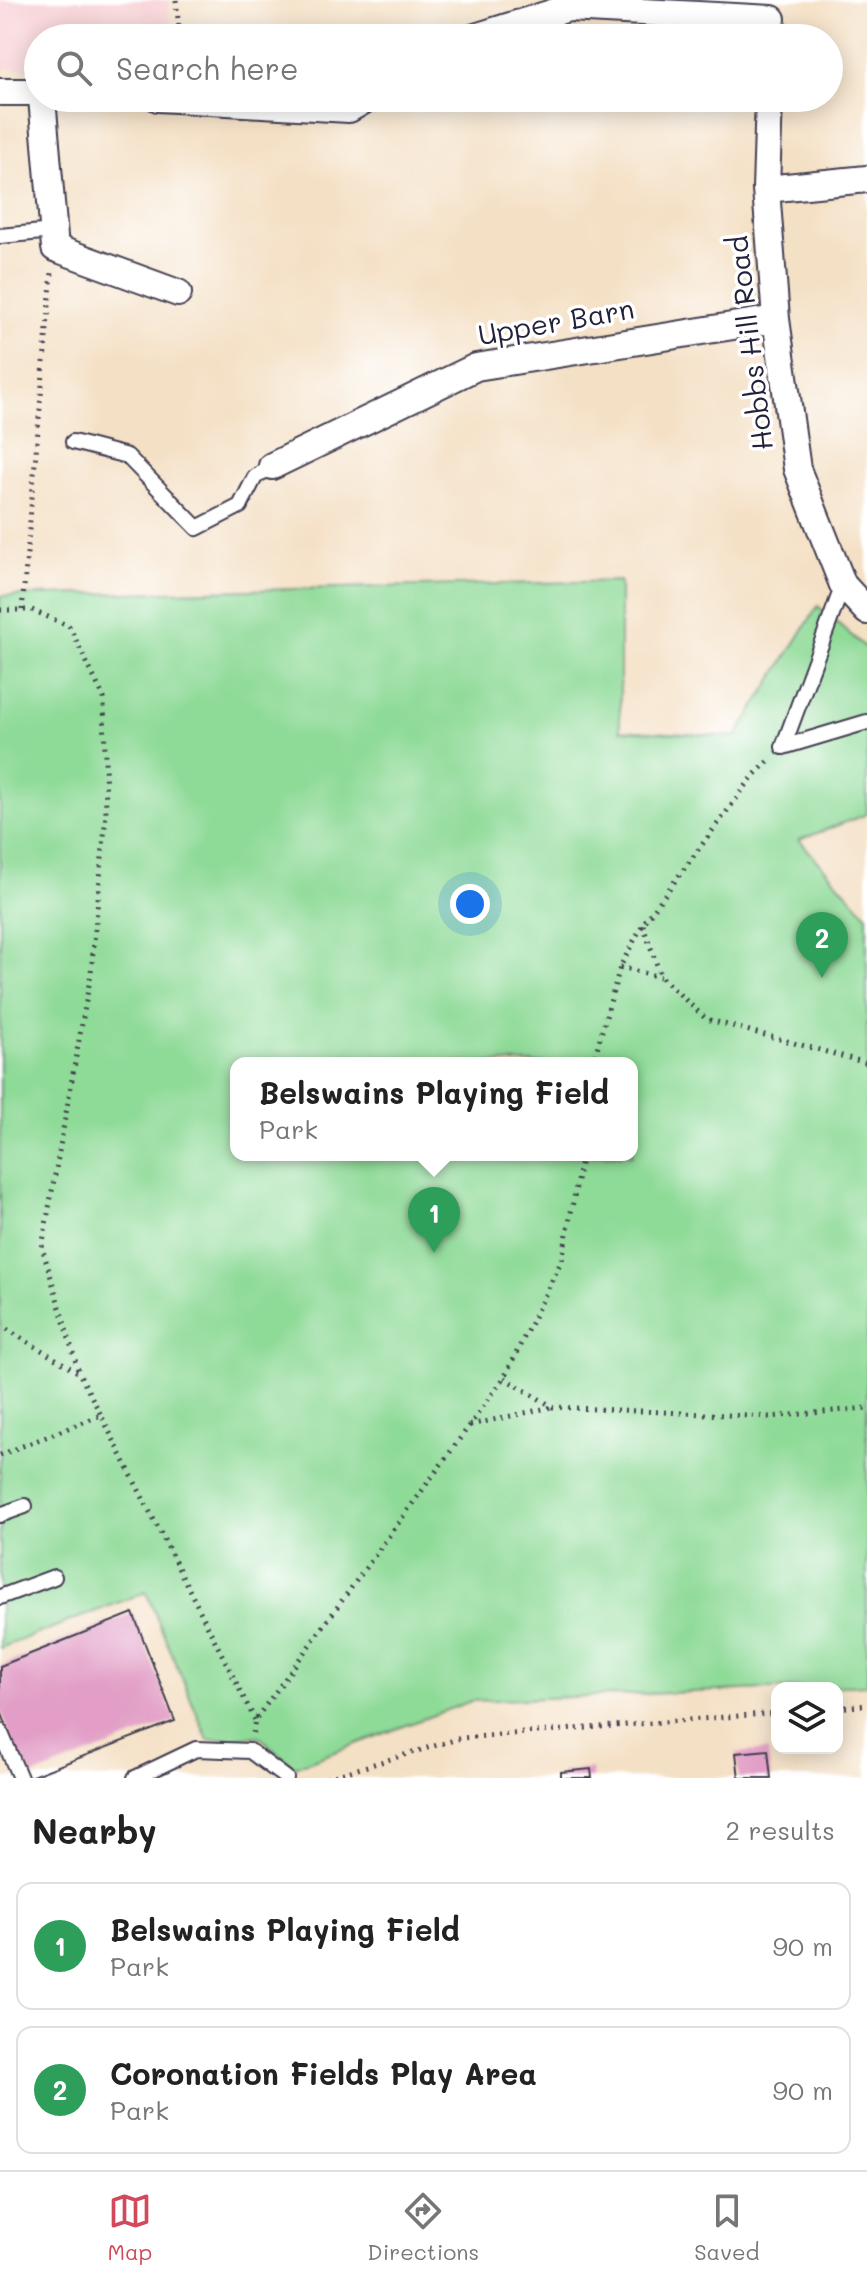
<!DOCTYPE html>
<style>
body{margin:0;font-family:Mali,sans-serif;background:#f2f2f2;color:#222}
.controls{position:absolute;right:24px;bottom:24px;display:grid;overflow:hidden;border-radius:16px;box-shadow:0 4px 20px #0003}
.controls button{width:72px;height:72px;display:grid;place-items:center;padding:0;border:0;border-bottom:2px solid #e0e0e0;background:#fff;color:#222;font:40px sans-serif}
.you{position:absolute;left:470px;top:904px;width:28px;height:28px;margin:-20px;border:6px solid #fff;border-radius:50%;background:#1a73e8;box-shadow:0 0 0 12px #1a73e833}
.badge{display:grid;place-items:center;width:52px;height:52px;border-radius:50%;background:#d1495b;color:#fff;font-size:26px;font-weight:700}
.pin{position:absolute;translate:-50% -66px;filter:drop-shadow(0 2px 4px #0008)}
.pin::after{content:'';position:absolute;top:42px;width:28px;height:24px;background:inherit;clip-path:polygon(0 0,100% 0,50% 100%)}
.popup{position:absolute;left:230px;top:1057px;width:408px;height:104px;box-sizing:border-box;display:grid;place-content:center;border-radius:16px;background:#fff;filter:drop-shadow(0 2px 6px #0005);font-size:26px;white-space:nowrap;color:#767676}
.popup b{font-size:30px;color:#222}
.popup::after{content:'';position:absolute;left:50%;top:100%;margin-left:-16px;border:16px solid transparent;border-top-color:#fff}
.list{margin:0;padding:0;list-style:none}
h2{display:flex;justify-content:space-between;align-items:center;height:104px;margin:0;padding:0 32px;font-size:34px}
h2 small{font-size:26px;font-weight:400;color:#767676}
.list li{display:grid;grid-template-columns:52px 1fr auto;gap:24px;align-items:center;box-sizing:border-box;height:128px;margin:0 16px 16px;padding:0 16px;border:2px solid #e0e0e0;border-radius:16px}
.list b{display:block;font-size:30px;white-space:nowrap}
.list p{margin:0;font-size:26px;white-space:nowrap;color:#767676}
.list em{font-size:26px;font-style:normal;color:#767676}
.icon{flex:none;width:44px;height:44px;fill:none;stroke:currentColor;stroke-width:2;stroke-linecap:round;stroke-linejoin:round}
.map{position:relative;flex:none;width:867px;height:1778px;overflow:hidden}
.search{position:absolute;background:#fff;box-shadow:0 4px 20px #0003;left:24px;right:24px;top:24px;height:88px;display:flex;align-items:center;gap:20px;box-sizing:border-box;padding:0 28px;border-radius:44px;color:#767676;font-size:30px}
.sheet{height:392px;background:#fff}
nav{display:flex;justify-content:space-around;align-items:center;box-sizing:border-box;height:112px;border-top:2px solid #e0e0e0;background:#fff;font-size:22px;color:#767676}
nav a{display:grid;justify-items:center;gap:4px}
nav .on{color:#d1495b}
.map>svg:first-child{display:block}
</style>
<div class="map">
<svg width="867" height="1778" viewBox="0 0 867 1778">
<rect width="100%" height="100%" fill="#fff"/>
<filter id="ink" filterUnits="userSpaceOnUse"><feTurbulence type="fractalNoise" baseFrequency=".0125" numOctaves="2"/><feDisplacementMap in="SourceGraphic" scale="16" xChannelSelector="R" yChannelSelector="G"/><feConvolveMatrix kernelMatrix="1 2 1 2 8 2 1 2 1" color-interpolation-filters="sRGB"/></filter>
<filter id="wash" filterUnits="userSpaceOnUse"><feTurbulence type="fractalNoise" baseFrequency=".006" numOctaves="4" result="noise"/><feDisplacementMap in="SourceGraphic" scale="32" xChannelSelector="R" yChannelSelector="G"/><feGaussianBlur stdDeviation="1.8" result="paint"/><feColorMatrix in="noise" values="0 0 0 0 0 0 0 0 0 0 0 0 0 0 0 0 0 1.4 0 .05"/><feComposite in="paint" operator="in"/></filter>
<g filter="url(#wash)">
<rect width="100%" height="100%" fill="#f4e0c5"/>
<path fill="#f7cfd3" d="M0,0h169l3,38h-134v31h-38z"/>
<path fill="#8eda97" stroke="#587e69" stroke-width="2" fill-rule="evenodd" d="M620,581v149l116,7 82,-131 49,43v165l-68,26 68,75v770l-396,16 -177,66 -35,-31 -51,4 -62,-148 -146,56v-1052zM236,1063h396v92h-396z"/>
<g id="blocks">
<path fill="#e29ec6" d="M133,1613l42,108 -148,57 -27,-69v-43z
M768,1750l3,28h-32l-3,-25z
M591,1769l1,9h-31v-6z"/>
</g>
</g>
<g filter="url(#ink)">
<use href="#blocks" fill-opacity="0" stroke="#423e50" stroke-width="2"/>
<g fill="none" stroke-linecap="round" stroke-linejoin="round">
<g stroke="#423e50" stroke-width="18">
<path id="service" d="M0,236l53,-5
M73,442l54,14 70,72 43,-22 15,-29 17,-11
M843,585l-60,162 84,-25
M0,1515l25,-9
M0,1597l54,-20
M0,1731l20,47
M135,1778l61,-29 54,2 36,27"/>
</g>
<g stroke="#423e50" stroke-width="30">
<path id="minor" d="M472,38l96,-30 204,11
M0,92h38
M42,98l13,150 123,45
M158,98l191,11 19,-11
M769,98l-3,91 10,130 21,150 46,116 24,26
M766,189l101,-10
M272,466l204,-99 300,-48"/>
</g>
<path stroke="#423e50" stroke-width="5" stroke-dasharray="2 6" stroke-linecap="butt" d="M176,0l4,38
M0,610h32l37,16 35,72 2,117 -15,158 -49,274 37,126
M22,610l30,-338
M643,925l18,52 45,42 161,44
M620,967l40,10
M593,1063l27,-96 23,-43 111,-149 17,-16
M0,1325l79,48 22,42
M504,1378l49,29 217,10 97,-9
M470,1425l82,-18
M0,1455l101,-40 154,305
M837,1708l30,-3
M253,1733l2,-13 249,-342 58,-118 20,-105
M327,1778l134,-40 316,-25"/>
<use href="#service" stroke="#fff" stroke-width="14"/>
<use href="#minor" stroke="#fff" stroke-width="26"/>
</g>
</g>
<g text-anchor="middle" stroke-width="7" stroke-linejoin="round" paint-order="stroke">
<g font-size="28" fill="#22223b" stroke="#fff">
<text transform="translate(556 322) rotate(-10)" y="10">Upper Barn</text>
<text transform="translate(750 343) rotate(-97)" y="10">Hobbs Hill Road</text>
</g>
</g>
</svg>
<div class="controls">
<button><svg class="icon" aria-label="layers" viewBox="0 0 24 24"><path d="M12 4l9 5-9 5-9-5zM3 14l9 5 9-5"/></svg></button>
</div>
<div class="you"></div>
<div class="pin badge" style="left:434px;top:1253px;background:#2e9e5b">1</div>
<div class="popup"><b>Belswains Playing Field</b>Park</div>
<div class="pin badge" style="left:822px;top:978px;background:#2e9e5b">2</div>
<div class="search"><svg class="icon" aria-label="search" viewBox="0 0 24 24"><circle cx="10" cy="10" r="6"/><path d="M15 15l6 6"/></svg>Search here</div>
</div>
<section class="sheet">
<h2>Nearby<small>2 results</small></h2>
<ul class="list">
<li><span class="badge" style="background:#2e9e5b">1</span><div><b>Belswains Playing Field</b><p>Park</p></div><em>90 m</em></li>
<li><span class="badge" style="background:#2e9e5b">2</span><div><b>Coronation Fields Play Area</b><p>Park</p></div><em>90 m</em></li>
</ul>
</section>
<nav>
<a class="on"><svg class="icon" aria-label="map" viewBox="0 0 24 24"><path d="M3 6l6-2 6 2 6-2v14l-6 2-6-2-6 2zM9 4v14M15 6v14"/></svg>Map</a>
<a><svg class="icon" aria-label="directions" viewBox="0 0 24 24"><path d="M12 3l9 9-9 9-9-9zM9 14v-3h6M13 9l2 2-2 2"/></svg>Directions</a>
<a><svg class="icon" aria-label="saved" viewBox="0 0 24 24"><path d="M7 4h10v16l-5-4-5 4z"/></svg>Saved</a>
</nav>
